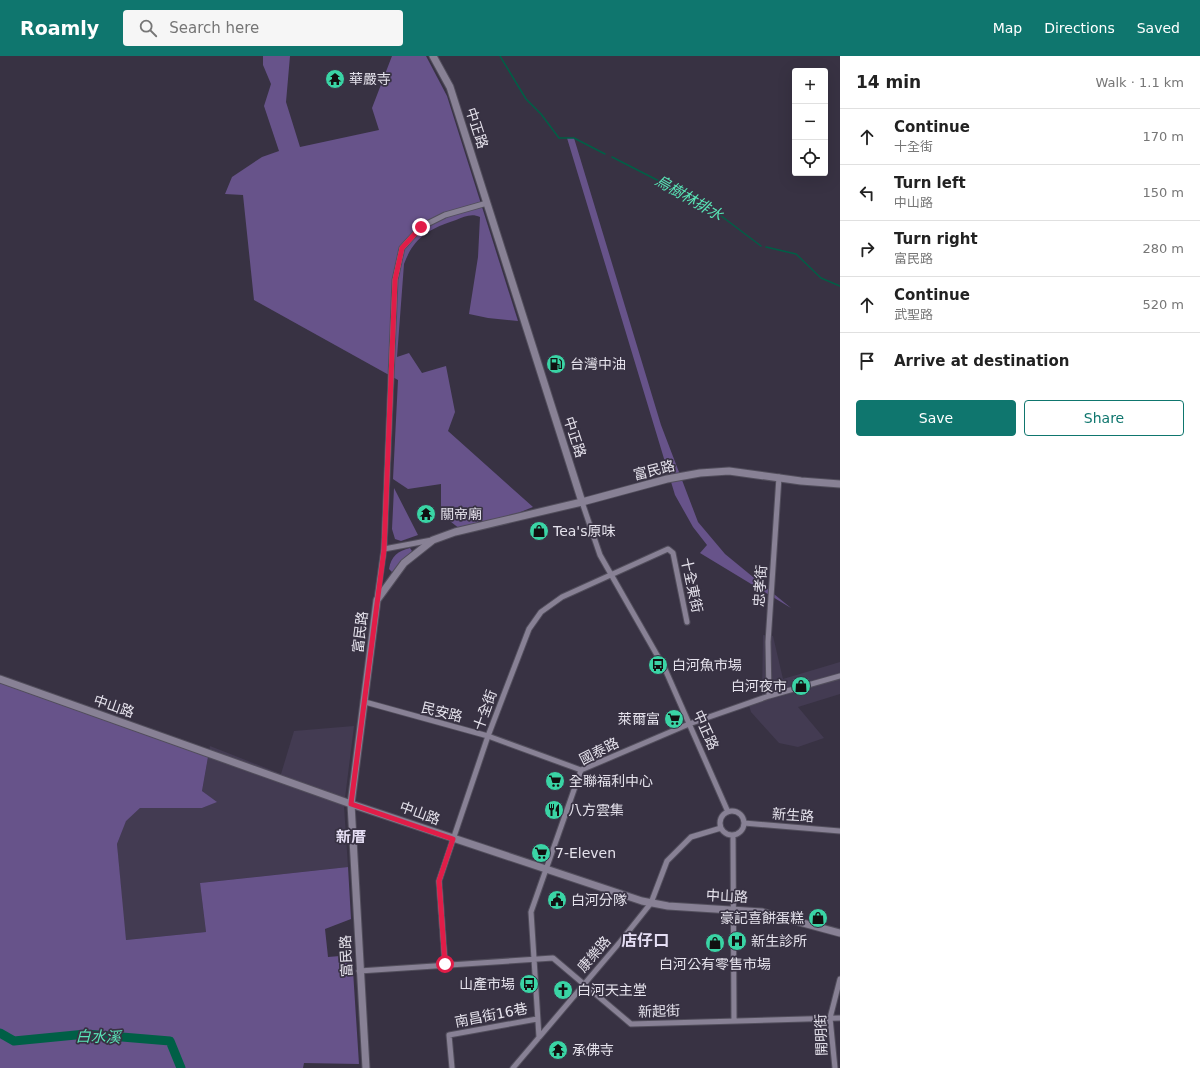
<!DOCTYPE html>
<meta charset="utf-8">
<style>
body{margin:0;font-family:"DejaVu Sans","Noto Sans TC",sans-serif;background:#f6f6f6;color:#222}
.controls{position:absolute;right:12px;top:12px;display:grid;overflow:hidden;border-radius:4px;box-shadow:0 4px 16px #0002}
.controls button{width:36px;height:36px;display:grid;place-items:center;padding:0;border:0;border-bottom:1px solid #e0e0e0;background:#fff;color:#222;font:20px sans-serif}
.stop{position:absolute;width:12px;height:12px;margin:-9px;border:3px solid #e11d48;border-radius:50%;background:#fff}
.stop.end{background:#e11d48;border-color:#fff;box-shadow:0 1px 4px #0008}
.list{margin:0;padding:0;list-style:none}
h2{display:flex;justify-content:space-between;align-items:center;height:52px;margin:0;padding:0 16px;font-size:17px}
h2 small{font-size:13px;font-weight:400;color:#767676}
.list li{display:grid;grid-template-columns:26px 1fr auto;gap:12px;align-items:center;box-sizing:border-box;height:56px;padding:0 16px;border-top:1px solid #e0e0e0}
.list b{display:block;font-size:15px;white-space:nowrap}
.list p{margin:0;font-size:13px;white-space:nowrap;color:#767676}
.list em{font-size:13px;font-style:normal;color:#767676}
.actions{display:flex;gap:8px;padding:12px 16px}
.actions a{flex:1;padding:9px 0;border:1px solid #0f766e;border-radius:4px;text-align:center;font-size:14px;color:#0f766e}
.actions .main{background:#0f766e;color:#fff}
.icon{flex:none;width:22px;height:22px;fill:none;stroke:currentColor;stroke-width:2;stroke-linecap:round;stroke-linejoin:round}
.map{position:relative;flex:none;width:840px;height:1012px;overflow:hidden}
header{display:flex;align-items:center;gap:24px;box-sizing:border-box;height:56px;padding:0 20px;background:#0f766e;color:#fff}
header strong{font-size:19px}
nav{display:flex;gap:22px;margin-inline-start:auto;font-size:14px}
.search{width:280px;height:36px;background:#f6f6f6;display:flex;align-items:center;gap:10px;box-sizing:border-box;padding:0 14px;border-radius:4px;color:#767676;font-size:15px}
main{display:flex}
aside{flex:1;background:#fff}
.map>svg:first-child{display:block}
</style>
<header>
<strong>Roamly</strong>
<div class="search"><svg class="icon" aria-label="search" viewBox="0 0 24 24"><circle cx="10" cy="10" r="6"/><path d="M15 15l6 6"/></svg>Search here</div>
<nav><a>Map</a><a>Directions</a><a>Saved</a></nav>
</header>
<main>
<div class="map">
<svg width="840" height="1012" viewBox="0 0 840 1012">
<rect width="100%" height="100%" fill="#383243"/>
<path fill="#433b52" d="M763,579l10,1 10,43 57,-17v32l-42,13 26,31 -26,9 -19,-4 -28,-31 -3,-10 14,-5z
M354,670l-10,80 4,61 -148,16 6,49 -81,8 -8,-96 9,-24 14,-12h62l14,-6 -14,-11 8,-45 71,28 13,-43z"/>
<path fill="#67538a" d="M263,0h27l-4,46 14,45 79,-17 -7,-22 20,-52h34l21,40 71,225 -30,-3 -19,-4 9,-57 2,-40c-9,-4 -16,0 -24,3 -27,9 -42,17 -52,44l-7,93 12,-4 13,20 24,-7 9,46 -7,19 85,76 -43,17 -30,5 -19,-15v-30l-33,5 -15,-10 5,-99 -144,-80 -11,-105 -18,-1 7,-17 30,-20 17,-6 -15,-45 7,-22 -8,-19z
M567,82h7l87,287 37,97 27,32 66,54 -91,-55 7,-8 -14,-18 -18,-32z
M394,432l24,47 -17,6 -6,-2 -3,-10z
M410,492l2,3 -20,21 -3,-3c2,-13 9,-18 21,-21z
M0,627l208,74 -6,34 15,11 -15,6h-62l-14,13 -9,23 9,96 80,-8 -6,-49 148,-16 3,52 -26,10 3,28 24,-2 7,109 -55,-1 -1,5h-303z"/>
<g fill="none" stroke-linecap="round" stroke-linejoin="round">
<path stroke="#005f46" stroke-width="1.5" d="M500,0l26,43 15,15 18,24h15l31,16
M612,101l96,49 53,40
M766,191l30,7 25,24 19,8"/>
<path stroke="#005f46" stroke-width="9" d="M0,977l14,8 72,-7 84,7 11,27"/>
<g stroke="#524e5c" stroke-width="7">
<path id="street" d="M582,446l18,53 65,114 63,143
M384,493l48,-9
M377,543l7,-50 11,-269 7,-32 19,-21 24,-12 42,-12
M769,640l-1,-54 11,-165
M365,646l123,34 93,34
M720 767a12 12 0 1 1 24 0a12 12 0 1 1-24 0Z
M744,767l96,8
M733,779l1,185
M445,908l-6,-83 49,-145 41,-107 12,-17 21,-15 106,-48 5,4 14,69
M359,915l194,-13 78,66 209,-6
M539,981l-8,-125 50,-142 108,-46 80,-28 71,-20
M452,1012l-3,-33 88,-16
M513,1012l107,-126 31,-39 16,-42 24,-24 30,-9
M835,1012l-5,-50 10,-39"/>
</g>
<g stroke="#524e5c" stroke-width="9">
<path id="secondary" d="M433,0l17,31 132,415
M0,623l351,125 291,97 26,5 94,6 78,21
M366,1012l-15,-264 26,-204 27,-37 29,-23 22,-8 127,-30 85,-23 33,-6 29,-2 72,10 39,3"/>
</g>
<use href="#street" stroke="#888195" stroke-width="5"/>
<use href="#secondary" stroke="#888195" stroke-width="7"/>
</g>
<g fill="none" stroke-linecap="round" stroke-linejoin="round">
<path stroke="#e11d48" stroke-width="5" d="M421,171l-19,21 -7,32 -11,270 -33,254 102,35 -14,42 6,83"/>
</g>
<defs>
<g id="temple-disc" transform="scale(1)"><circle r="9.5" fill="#3ad4a5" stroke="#383243"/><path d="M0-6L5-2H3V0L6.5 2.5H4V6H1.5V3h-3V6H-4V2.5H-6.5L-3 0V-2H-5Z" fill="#111"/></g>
<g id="fuel-disc" transform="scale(1)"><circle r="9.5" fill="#3ad4a5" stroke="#383243"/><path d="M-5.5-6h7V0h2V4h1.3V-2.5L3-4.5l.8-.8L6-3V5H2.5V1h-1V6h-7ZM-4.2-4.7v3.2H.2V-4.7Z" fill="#111"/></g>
<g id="shop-disc" transform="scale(1)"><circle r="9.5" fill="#3ad4a5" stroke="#383243"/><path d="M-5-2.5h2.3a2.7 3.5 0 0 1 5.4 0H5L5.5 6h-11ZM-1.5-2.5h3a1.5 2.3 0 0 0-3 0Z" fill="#111"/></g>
<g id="bus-disc" transform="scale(1)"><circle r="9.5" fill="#3ad4a5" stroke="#383243"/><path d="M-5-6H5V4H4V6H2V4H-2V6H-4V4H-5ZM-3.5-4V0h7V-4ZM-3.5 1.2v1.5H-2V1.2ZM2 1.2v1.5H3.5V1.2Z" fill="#111"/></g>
<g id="supermarket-disc" transform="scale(1)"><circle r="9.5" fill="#3ad4a5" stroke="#383243"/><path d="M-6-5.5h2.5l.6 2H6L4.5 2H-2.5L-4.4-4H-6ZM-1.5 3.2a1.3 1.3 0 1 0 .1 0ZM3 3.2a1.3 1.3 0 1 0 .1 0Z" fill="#111"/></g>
<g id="restaurant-disc" transform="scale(1)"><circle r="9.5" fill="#3ad4a5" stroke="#383243"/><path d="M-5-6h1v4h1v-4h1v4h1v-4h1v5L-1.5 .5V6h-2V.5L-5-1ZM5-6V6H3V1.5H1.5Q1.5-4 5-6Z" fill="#111"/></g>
<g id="civic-disc" transform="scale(1)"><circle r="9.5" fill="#3ad4a5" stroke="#383243"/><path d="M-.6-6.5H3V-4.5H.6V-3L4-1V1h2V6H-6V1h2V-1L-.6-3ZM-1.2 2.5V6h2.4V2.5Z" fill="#111"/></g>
<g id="hospital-disc" transform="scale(1)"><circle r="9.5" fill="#3ad4a5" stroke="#383243"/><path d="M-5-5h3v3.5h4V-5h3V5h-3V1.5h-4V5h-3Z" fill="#111"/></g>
<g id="church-disc" transform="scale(1)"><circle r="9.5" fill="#3ad4a5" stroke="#383243"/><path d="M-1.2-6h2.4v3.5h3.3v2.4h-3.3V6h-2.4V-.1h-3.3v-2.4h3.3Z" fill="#111"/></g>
</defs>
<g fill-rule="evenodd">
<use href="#temple-disc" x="335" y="23"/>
<use href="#fuel-disc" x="556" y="308"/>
<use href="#temple-disc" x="426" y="458"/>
<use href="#shop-disc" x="539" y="475"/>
<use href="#bus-disc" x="658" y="609"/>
<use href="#shop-disc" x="801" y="630"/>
<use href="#supermarket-disc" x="674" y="663"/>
<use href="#supermarket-disc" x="555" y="725"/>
<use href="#restaurant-disc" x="554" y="754"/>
<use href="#supermarket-disc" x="541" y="797"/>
<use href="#civic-disc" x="557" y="844"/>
<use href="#shop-disc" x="818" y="862"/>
<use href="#hospital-disc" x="737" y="885"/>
<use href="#shop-disc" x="715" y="887"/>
<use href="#bus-disc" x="529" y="928"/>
<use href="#church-disc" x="563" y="934"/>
<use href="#temple-disc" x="558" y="994"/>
</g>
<g text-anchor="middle" stroke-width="3.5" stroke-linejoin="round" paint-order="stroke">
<g font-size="14" fill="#e5e2ec" stroke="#383243" text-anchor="start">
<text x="349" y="28">華嚴寺</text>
<text x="570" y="313">台灣中油</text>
<text x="440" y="463">關帝廟</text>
<text x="553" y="480">Tea's原味</text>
<text x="672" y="614">白河魚市場</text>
<text x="787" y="635" text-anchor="end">白河夜市</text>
<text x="660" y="668" text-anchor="end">萊爾富</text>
<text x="569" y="730">全聯福利中心</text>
<text x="568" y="759">八方雲集</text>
<text x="555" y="802">7-Eleven</text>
<text x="571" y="849">白河分隊</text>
<text x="804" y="867" text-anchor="end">豪記喜餅蛋糕</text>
<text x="751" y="890">新生診所</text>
<text x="715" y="913" text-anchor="middle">白河公有零售市場</text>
<text x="515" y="933" text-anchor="end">山產市場</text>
<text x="577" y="939">白河天主堂</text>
<text x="572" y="999">承佛寺</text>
</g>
<g font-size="14" fill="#e5e2ec" stroke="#383243">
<text transform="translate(477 72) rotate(72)" y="5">中正路</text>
<text transform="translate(575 381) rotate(72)" y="5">中正路</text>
<text transform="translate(654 414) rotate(-14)" y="5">富民路</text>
<text transform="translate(692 529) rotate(78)" y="5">十全東街</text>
<text transform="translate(760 530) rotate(-86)" y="5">忠孝街</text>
<text transform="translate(360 576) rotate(-83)" y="5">富民路</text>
<text transform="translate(114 650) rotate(19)" y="5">中山路</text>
<text transform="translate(485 654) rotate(-70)" y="5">十全街</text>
<text transform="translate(442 656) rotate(14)" y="5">民安路</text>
<text transform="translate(706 674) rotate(66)" y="5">中正路</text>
<text transform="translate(599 695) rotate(-27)" y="5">國泰路</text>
<text transform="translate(420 757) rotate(20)" y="5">中山路</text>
<text transform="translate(793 759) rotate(4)" y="5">新生路</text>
<text transform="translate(727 840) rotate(3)" y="5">中山路</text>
<text transform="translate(594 898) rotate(-49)" y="5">康樂路</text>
<text transform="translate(346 900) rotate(-93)" y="5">富民路</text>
<text transform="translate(659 955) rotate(-2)" y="5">新起街</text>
<text transform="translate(491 959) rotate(-11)" y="5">南昌街16巷</text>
<text transform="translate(821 979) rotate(-92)" y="5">開明街</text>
</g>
<g font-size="15" font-style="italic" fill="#59e6b7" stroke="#383243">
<text transform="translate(689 142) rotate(30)" y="5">烏樹林排水</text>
<text transform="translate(98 981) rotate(1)" y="5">白水溪</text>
</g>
<g font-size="15" font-weight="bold" fill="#e5def4" stroke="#383243">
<text x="351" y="786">新厝</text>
</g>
<g font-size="16" font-weight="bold" fill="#e5def4" stroke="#383243">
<text x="645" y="890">店仔口</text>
</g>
</g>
</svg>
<div class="controls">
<button>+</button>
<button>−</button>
<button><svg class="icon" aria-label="locate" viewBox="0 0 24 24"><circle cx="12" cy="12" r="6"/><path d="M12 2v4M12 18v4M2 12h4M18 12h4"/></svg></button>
</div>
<div class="stop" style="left:445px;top:908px"></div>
<div class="stop end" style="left:421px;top:171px"></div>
</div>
<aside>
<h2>14 min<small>Walk · 1.1 km</small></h2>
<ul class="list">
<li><svg class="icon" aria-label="ahead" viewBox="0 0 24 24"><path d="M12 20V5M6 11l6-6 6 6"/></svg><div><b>Continue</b><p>十全街</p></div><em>170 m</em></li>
<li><svg class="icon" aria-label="left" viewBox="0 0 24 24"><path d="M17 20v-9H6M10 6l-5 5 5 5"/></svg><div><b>Turn left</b><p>中山路</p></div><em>150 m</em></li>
<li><svg class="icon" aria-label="right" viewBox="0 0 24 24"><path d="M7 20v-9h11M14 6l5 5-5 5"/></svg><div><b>Turn right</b><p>富民路</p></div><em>280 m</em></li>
<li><svg class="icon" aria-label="ahead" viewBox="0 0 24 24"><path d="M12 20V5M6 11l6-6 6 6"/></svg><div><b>Continue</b><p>武聖路</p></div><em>520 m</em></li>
<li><svg class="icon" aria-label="arrive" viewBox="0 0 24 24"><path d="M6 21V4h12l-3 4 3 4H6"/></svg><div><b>Arrive at destination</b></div></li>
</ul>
<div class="actions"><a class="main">Save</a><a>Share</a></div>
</aside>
</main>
